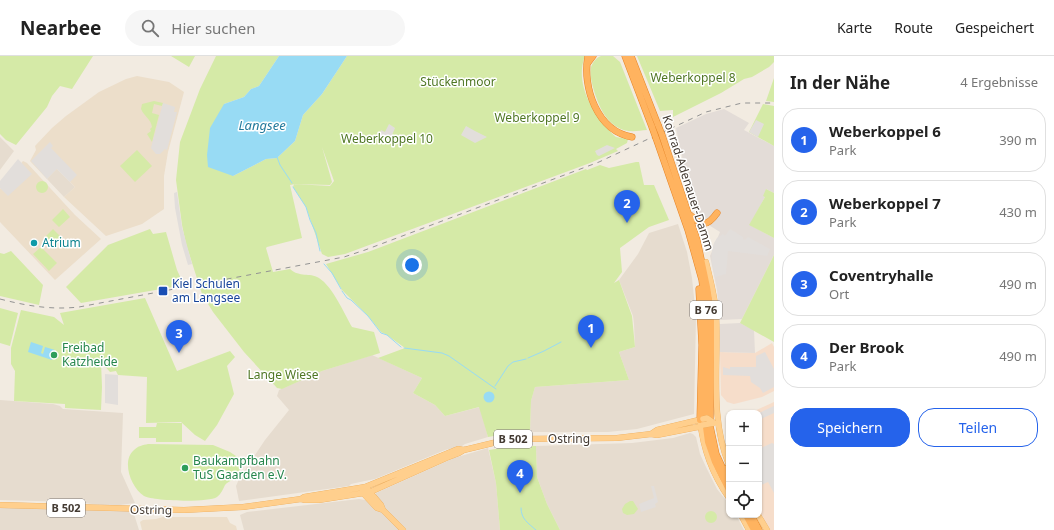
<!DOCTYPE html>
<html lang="de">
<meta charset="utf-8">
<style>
body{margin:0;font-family:"Noto Sans",sans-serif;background:#f6f6f6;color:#222}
.controls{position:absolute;right:12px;bottom:12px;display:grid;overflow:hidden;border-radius:8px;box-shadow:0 1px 3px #0004}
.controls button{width:36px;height:36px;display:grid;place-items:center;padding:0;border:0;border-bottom:1px solid #e0e0e0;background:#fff;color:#222;font:20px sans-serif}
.you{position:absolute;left:412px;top:209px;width:14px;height:14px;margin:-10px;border:3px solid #fff;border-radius:50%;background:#1a73e8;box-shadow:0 0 0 6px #1a73e833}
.badge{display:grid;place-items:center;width:26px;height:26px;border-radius:50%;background:#2563eb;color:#fff;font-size:13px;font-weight:700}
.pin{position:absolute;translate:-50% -33px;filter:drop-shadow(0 1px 2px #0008)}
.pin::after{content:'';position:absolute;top:21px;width:14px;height:12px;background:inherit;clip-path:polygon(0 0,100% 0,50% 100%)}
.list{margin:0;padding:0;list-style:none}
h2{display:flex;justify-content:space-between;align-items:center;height:52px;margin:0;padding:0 16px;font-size:17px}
h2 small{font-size:13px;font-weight:400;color:#767676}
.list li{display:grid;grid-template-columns:26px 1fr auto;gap:12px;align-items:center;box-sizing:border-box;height:64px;margin:0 8px 8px;padding:0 8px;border:1px solid #e0e0e0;border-radius:16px}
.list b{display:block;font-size:15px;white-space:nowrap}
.list p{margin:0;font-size:13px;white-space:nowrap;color:#767676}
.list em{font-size:13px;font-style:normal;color:#767676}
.actions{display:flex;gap:8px;padding:12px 16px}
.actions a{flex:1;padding:9px 0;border:1px solid #2563eb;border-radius:16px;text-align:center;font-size:14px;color:#2563eb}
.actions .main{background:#2563eb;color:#fff}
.icon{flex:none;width:22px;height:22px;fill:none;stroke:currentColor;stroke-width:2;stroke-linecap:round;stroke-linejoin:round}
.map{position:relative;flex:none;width:774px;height:474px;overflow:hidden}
header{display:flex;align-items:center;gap:24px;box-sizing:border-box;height:56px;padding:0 20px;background:#fff;border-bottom:1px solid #e0e0e0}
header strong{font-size:19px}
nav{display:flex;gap:22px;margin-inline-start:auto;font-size:14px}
.search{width:280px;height:36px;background:#f6f6f6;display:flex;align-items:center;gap:10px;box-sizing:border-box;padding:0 14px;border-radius:22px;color:#767676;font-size:15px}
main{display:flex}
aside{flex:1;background:#fff}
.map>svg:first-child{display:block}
</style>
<header>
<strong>Nearbee</strong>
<div class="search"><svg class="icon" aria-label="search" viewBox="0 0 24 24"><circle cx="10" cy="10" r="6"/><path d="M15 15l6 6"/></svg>Hier suchen</div>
<nav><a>Karte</a><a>Route</a><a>Gespeichert</a></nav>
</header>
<main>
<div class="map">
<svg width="774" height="474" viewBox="0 0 774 474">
<rect width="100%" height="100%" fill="#f2ebe1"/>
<path fill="#e6dccf" d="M0,81l14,14 -14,19z
M57,113l18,18 -11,10 -17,-18z
M678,168l9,28 5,26 4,39 -2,97 -57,15 -29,3h-78l1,-31 4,-14 94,-7 -10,-28 16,-5 -1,-23 -1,-8 -14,-36 19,-26 11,-21z
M372,299l50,23 -9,15 22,12 10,11 35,-9 8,30 -23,7 -3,2 -17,4 -70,29 -15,3 -9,2 -2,2 -110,15 -3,-15 3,-7 26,-39 24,-30 -12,-14 2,-6 43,-19z
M0,344l53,4 7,2 3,3 60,4 -2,59 14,31 -23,3 -39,-4 -73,-2z
M690,377l3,1 3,3 4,17 6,13 11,22 12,15v11h7l8,15h-184l-13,-26 -10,-27 -1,-31 96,-3 41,-5z
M488,392l8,35 4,47h-256l-4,-15 7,-3 112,-13 6,1 11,-4v-3l78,-35z
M0,449l133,6 6,19h-139z"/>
<path fill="#f6ddca" d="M772,287l2,4v44l-12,6 -28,7 -7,-2 -6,-7 -1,-43 35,1z
M774,346v128h-4l-11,-20v-97h-9z"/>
<path fill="#e3dcd7" d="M724,53l25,14 -5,7 30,16v47l-8,-4 -1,8 -15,28 24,13v17l-32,64 -22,1 -3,-30 -7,-34 10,-24 -21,-13 -8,-20 -15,-71 30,-14z
M740,267l14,7 1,23 -35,-1v-28z"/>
<path fill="#ecdeca" d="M137,20l32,6 15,10 -16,60 -4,24v33l-22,15 -36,12 -42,-39 11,-10 -17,-18 -11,10 -17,-18 6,-11 -1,-4 17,-18 14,-12 33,-24 27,-13z
M23,105l4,2 48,52 26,24 -46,41 -55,-58v-33z
M163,461h64l3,6 6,3 1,4h-95l-2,-8 3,-2 13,-1z"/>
<path fill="#d5eaa7" d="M0,0h93l-21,33 -12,-3 -8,10 -5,11 -31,38 -10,-5 -6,-6z
M171,0h24l-6,11z
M216,0h63l-20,30 -8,3 -7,8 -20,7 9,72 33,-17 11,-1 18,-17 8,-26 19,-21 25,-38h238c-10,25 5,53 22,71 2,3 6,8 9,10 3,1 9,1 12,2l-1,4 -11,6 2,2 -28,12 -245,91 -17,3 -6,-3 -16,-47 -13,-20 1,-3 36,2 4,-5 -12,-34 10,35 -2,3 -35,-1 -5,1 12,53 -35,9 -1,1 7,24 17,-3c10,9 19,3 29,9 14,9 25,35 33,49l22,5 6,21 -58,18 -40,18 -5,-1 -33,-36 -31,-40 -11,-18 -16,-50 -4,-19 -6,-45 4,-38 20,-53z
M601,0h12l7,6 27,68c-10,1 -21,3 -30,-3 -5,-3 -10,-8 -13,-13 -6,-9 -16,-36 -13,-47 2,-5 5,-9 10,-11z
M637,0h137v6l-5,5 -17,10 -8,2 -23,14 -48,24v-7l-13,1z
M774,22v24l-8,-1z
M154,45l9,2 -1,3 -8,-2 -2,9 7,2 -7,27 -5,-8 4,-3 -1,-2 2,-2c-1,-8 -8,-11 -11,-18l1,-5z
M763,48l11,2v40l-25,-14z
M137,94l15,16 -17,16 -15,-16z
M636,106h3l5,23h10l15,35 -20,7 -29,21 2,24 -8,11 5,-3 13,36 3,31 -16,5 10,28 -94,7 -4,14 -1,31 -18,1 -24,4 -9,-30 -34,9 -10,-11 -22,-12 9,-15 -44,-20 27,-10 -18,-13 -6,-3 -13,-16 -26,-26 -16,-26 42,-12 218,-83 1,1 13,-5 9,3z
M36 131a6 6 0 1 1 12 0a6 6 0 1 1-12 0Z
M766,133l8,4v45l-25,-13 16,-28 -2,-1z
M63,153l7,8 -11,10 -7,-7z
M53,173l9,9 -9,9 -9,-9z
M150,173l3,5 13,-2 11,38 7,15 -103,18 -15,-16 42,-42z
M41,191l16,16 -8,8 -16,-17z
M11,195l32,34 -4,20 -39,-9v-43l4,1z
M774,199v87l-34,-19z
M145,242l32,73 53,-20 5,6 -8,9 7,28 -17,31 -12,16 -10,-6 -14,-13 -35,1 1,-46 -29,-2 -2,-4 -6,1 -9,-10 1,25 -1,23 -36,-2v-4l-51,-3 1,-30 -4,-7v-16l10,-38 33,7 10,8 -4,-12z
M0,252l18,5 -8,33 -10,-3z
M157,367h25v19h-26v-4h-17v-11h17z
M148,388l65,1 17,7 15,10c-4,5 -7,13 -12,17 -3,3 -6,3 -8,6 -2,4 -4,9 -8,12 -9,6 -64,4 -73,-1 -13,-8 -23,-35 -10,-46 4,-4 9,-5 14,-6z
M514,390h22l1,31 10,27 13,26h-60l-4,-47 -7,-33z
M630,445h3l5,8 -4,5 -7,1 -4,-2 -1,-4 3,-5z
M705 461a6 6 0 1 1 12 0a6 6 0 1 1-12 0Z"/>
<path fill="#e2dedb" d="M163,47l12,4 -1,5h3l-10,38 -2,-1 -5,5h-4l-5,-6z
M756,64l8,4 -6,13 -9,-5z
M389,68l6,4 -5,12 -11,-5 2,-5 4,2z
M466,70l9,5 12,6 -12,6 -14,-8z
M50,86l3,4 -2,2 26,27 -7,7 -13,-13 -10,10 -16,-18z
M607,89l8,3 -16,8 -2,-1 -2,-4z
M18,103l14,15 -24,22 -8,-8v-7z
M177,136l5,35 10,37 -4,1 -6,-20 -7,-37 -1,-15z
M730,173l13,8v2l2,1 3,-3 22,12 -3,7 -39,-5 -2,23 -11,3 -3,-14v-13l2,-7 3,-5 6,-4 2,2z
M765,296l9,17v18l-11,6 -3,-5 -9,-6 -1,-6 -27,-1v-8l7,2v-2h26v-11z
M105,318l13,1v30l-13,-2z
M774,350v7l-15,7v-7z
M772,387l2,1v49l-6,-11 -9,4v-24l1,-1 -1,-3v-9z
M651,430h3l4,16 -3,2 1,3 -15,5 -2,-8 15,-6z"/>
<path fill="#98dbf4" d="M279,0h68l-25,38 -19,21 -8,26 -18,17 -11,1 -33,17 -25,-9 -1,-12 3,-27 14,-24 20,-7 7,-8 8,-3z
M31,286l12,4 -2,7 2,1 2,-7 10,3 -3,10 -24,-8z
M483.5 341a5.5 5.5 0 1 1 11 0a5.5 5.5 0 1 1-11 0Z"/>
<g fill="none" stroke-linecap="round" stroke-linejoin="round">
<path stroke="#98dbf4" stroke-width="1" d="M277,101l3,8 12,18
M293,131l13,20 4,13 6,13 4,18
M324,208l8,9 9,16
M342,235l5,7 4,2 17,16 13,17 6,2 14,12
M404,292l38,5 7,3 47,33
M528,302l16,-7 17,-9
M495,330l13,-20 5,-4 13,-3
M521,452c0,11 7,15 15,22"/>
<g stroke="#eaa957" stroke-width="6">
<path id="major" d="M706,206c4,17 9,34 10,51 3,51 -7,103 13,152
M700,364c3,29 12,54 29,78
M651,378l6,1 46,-9
M368,434l13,15 2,5 20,20
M362,436l15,16 6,2
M301,443l3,-2 61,-10 93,-38 6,1 33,-8 19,-3 101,-1 34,-4 6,-4 46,-11
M0,449l184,5 59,-3 58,-8 4,1h14l51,-8 76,-34 13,-5 5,-3
M741,459l8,15
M758,459l9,15"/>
</g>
<g stroke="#e68527" stroke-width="7">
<path id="highway" d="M588,0c-6,31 9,75 44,81
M625,0l27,71
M631,0l27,69
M587,8l6,-8
M662,79l35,105 10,47 4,26v39l-1,74 6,28 13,28
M656,82l32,92 14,50 4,33 1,38 -2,57 1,19 2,15 7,20 14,28
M690,159c12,11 17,12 27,-2
M699,233l3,56 -2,75
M727,412l2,3
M746,459l8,15
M751,459l8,15"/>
</g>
<use href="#major" stroke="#ffcf8d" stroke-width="5.5"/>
<use href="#highway" stroke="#ffb35f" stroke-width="6"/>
<path stroke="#939393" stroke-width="1" stroke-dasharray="5 5" stroke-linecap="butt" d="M0,243c27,7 52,11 79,8l265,-50 21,-7 234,-88 107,-50 36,-9h32"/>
<g stroke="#eaa957" stroke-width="6" stroke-linecap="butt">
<path id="major-bridge" d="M703,363l4,-1 7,5
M703,369l11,-2"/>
</g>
<g stroke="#e68527" stroke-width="7" stroke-linecap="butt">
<path id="highway-bridge" d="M658,69l4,10
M652,71l4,11"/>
</g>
<use href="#major-bridge" stroke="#ffcf8d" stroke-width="5.5"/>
<use href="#highway-bridge" stroke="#ffb35f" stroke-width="6"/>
</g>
<circle fill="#0f9aa8" stroke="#fff" stroke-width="1.5" cx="34" cy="187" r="4"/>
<rect fill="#1a4fb4" stroke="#fff" stroke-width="1.5" x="158" y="230" width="10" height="10" rx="2"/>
<g fill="#2e9e5b" stroke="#fff" stroke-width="1.5">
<circle cx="54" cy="299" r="4"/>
<circle cx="185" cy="412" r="4"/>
</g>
<g text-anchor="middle" stroke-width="3" stroke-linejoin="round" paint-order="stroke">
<g fill="#fff" stroke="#7b7570" stroke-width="1">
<rect x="690" y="245" width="32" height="18" rx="3"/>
<rect x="494" y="374" width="38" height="18" rx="3"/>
<rect x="47" y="443" width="38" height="18" rx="3"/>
</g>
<g font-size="11" font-weight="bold" fill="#433a32">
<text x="706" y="258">B 76</text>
<text x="513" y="387">B 502</text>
<text x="66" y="456">B 502</text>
</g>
<g font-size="12" fill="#4f7723" stroke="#fff">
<text x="693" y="26">Weberkoppel 8</text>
<text x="458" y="30">Stückenmoor</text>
<text x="537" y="66">Weberkoppel 9</text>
<text x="387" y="87">Weberkoppel 10</text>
<text x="283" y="323">Lange Wiese</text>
</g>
<g font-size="12" fill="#433a32" stroke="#fff">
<text transform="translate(688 127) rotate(72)" y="4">Konrad-Adenauer-Damm</text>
<text x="569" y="387">Ostring</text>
<text transform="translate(151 454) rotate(1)" y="4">Ostring</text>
</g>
<g font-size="12" fill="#0d838f" stroke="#fff" text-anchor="start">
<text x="42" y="191">Atrium</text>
</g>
<g font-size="12" fill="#164399" stroke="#fff" text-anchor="start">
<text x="172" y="232">Kiel Schulen<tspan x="172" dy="14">am Langsee</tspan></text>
</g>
<g font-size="12" fill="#27864d" stroke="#fff" text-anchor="start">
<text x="62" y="296">Freibad<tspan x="62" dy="14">Katzheide</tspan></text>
<text x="193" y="409">Baukampfbahn<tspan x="193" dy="14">TuS Gaarden e.V.</tspan></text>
</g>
<g font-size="13" font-style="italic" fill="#237a9c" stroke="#fff">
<text x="262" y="74">Langsee</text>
</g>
</g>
</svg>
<div class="controls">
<button>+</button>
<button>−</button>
<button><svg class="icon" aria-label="locate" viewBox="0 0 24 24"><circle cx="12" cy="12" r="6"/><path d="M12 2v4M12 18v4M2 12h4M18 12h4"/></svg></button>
</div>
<div class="you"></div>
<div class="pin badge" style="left:591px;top:292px">1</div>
<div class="pin badge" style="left:627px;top:167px">2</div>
<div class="pin badge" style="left:179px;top:297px">3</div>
<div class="pin badge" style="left:520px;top:437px">4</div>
</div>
<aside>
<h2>In der Nähe<small>4 Ergebnisse</small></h2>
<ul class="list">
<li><span class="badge">1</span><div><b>Weberkoppel 6</b><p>Park</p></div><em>390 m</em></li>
<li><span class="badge">2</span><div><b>Weberkoppel 7</b><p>Park</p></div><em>430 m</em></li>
<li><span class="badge">3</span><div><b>Coventryhalle</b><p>Ort</p></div><em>490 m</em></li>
<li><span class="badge">4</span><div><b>Der Brook</b><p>Park</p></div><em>490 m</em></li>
</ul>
<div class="actions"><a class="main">Speichern</a><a>Teilen</a></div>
</aside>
</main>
